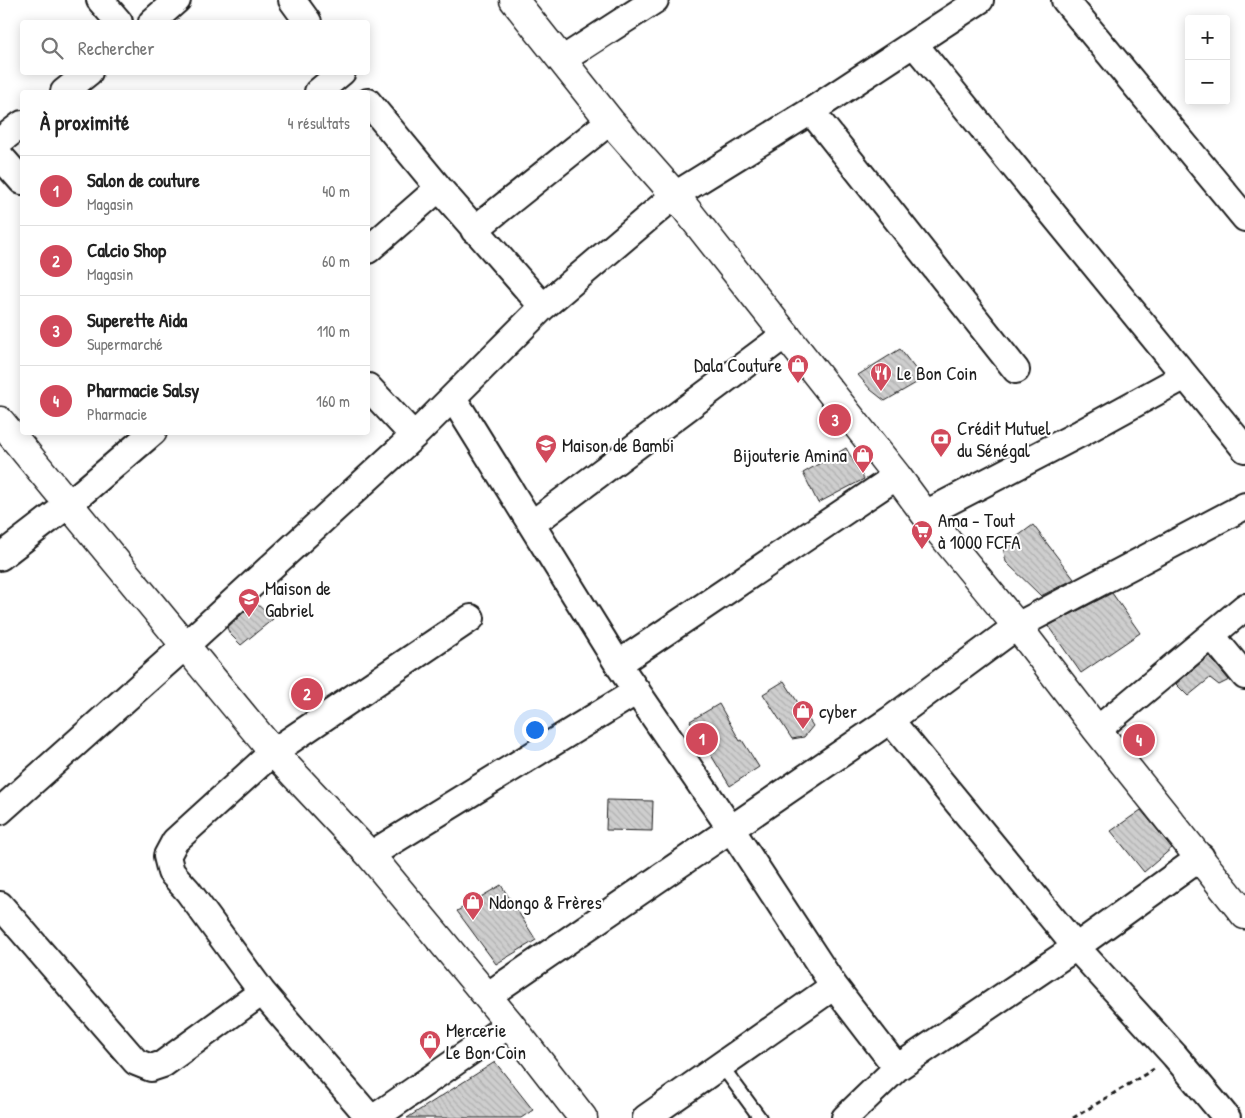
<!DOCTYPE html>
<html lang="fr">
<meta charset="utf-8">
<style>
body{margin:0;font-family:"Patrick Hand",sans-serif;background:#f6f6f6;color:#222}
.controls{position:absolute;right:15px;top:15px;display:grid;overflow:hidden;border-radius:5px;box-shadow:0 2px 12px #0003}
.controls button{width:45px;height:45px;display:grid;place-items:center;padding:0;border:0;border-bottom:1px solid #e0e0e0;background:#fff;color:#222;font:25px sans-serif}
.you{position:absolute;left:534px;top:729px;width:18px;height:18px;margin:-12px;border:4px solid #fff;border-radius:50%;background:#1a73e8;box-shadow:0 0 0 8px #1a73e833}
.badge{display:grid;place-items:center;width:32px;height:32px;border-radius:50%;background:#d1495b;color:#fff;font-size:16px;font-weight:700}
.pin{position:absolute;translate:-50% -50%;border:2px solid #fff;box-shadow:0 1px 5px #0006}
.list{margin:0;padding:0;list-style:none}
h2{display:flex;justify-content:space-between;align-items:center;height:65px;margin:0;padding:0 20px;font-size:21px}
h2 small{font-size:16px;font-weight:400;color:#767676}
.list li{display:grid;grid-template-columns:32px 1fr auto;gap:15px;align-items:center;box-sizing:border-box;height:70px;padding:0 20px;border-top:1px solid #e0e0e0}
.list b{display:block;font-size:19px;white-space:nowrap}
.list p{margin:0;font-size:16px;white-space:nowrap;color:#767676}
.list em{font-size:16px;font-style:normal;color:#767676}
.icon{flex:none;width:28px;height:28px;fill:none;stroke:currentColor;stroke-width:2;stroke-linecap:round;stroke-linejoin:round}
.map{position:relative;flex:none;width:1245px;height:1118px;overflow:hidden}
.search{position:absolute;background:#fff;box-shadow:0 2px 12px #0003;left:20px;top:20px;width:350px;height:55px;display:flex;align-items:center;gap:12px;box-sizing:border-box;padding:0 18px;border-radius:5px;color:#767676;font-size:19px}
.panel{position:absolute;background:#fff;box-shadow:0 2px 12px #0003;left:20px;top:90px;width:350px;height:345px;border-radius:5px}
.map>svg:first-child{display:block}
</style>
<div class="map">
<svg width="1245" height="1118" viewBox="0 0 1245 1118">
<defs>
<pattern id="building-back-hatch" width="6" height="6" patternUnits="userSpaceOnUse" patternTransform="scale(1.25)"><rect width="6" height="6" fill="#cecece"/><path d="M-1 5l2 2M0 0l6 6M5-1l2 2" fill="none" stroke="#b0b0b0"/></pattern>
</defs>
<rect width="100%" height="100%" fill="#fff"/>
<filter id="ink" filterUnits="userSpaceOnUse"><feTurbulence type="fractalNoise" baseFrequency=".02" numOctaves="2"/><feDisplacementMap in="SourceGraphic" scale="10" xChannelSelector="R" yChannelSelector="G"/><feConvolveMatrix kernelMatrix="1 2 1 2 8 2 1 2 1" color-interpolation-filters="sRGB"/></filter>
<g filter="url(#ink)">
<path fill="url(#building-back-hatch)" stroke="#1c1c1c" d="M900,349l23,30 -38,22 -14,-11 -13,-15z
M846,448l18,31 -46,24 -15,-30z
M1033,525l41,54 -33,17 -35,-34 -3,-15z
M1112,593l28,40 -59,40 -33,-47z
M255,602l18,17 -32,26 -11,-11 -3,-6z
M1209,656l20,24 -10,5 -9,-7 -22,18 -12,-12z
M784,681l29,45 -9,11 -12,2 -29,-45z
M719,704l21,37 2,-1 17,27 -29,19 -40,-65z
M607,800l46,1 -1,30 -46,-1z
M1141,810l31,38 -28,24 -33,-41z
M501,885l35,55 -40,24 -39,-53z
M495,1062l38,48 -12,8h-114z"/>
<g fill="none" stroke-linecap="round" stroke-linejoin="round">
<g stroke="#1c1c1c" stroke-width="16">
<path id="service" d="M721,1065l39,53"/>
</g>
<g stroke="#1c1c1c" stroke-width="30">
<path id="minor" d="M100,0l19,22
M292,0l16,22
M1065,0l180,218
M152,22l25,-22
M914,44l331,405
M562,60l93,-60
M64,92l25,-20
M318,92l24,-20
M368,102l71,86 104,119
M811,111l205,259
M0,141l22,-17
M0,156l22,25
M474,230l136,-109
M368,250l71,-62
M368,387l46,49
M453,398l165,266 113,165 103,157 63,82
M925,514l156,-81 104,-57
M532,524l254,-190
M0,557l69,-53 84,-72
M1212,636l33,40
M618,664l279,-188
M890,720l186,227 99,109 52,62
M1097,730l148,-123
M0,811l186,-166 228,-209 129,-129 132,-112 136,-84 169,-111
M370,855l267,-164
M0,905l136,157 15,6 12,-4 99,-72
M487,996l403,-276 127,-94 228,-120
M370,1118l-108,-126 -74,-101 -17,-19 -4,-16 8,-15 98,-89 198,-134
M374,1118l136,-94
M646,1118l188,-132
M845,1118l52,-50 179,-121 125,-90"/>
</g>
<g stroke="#1c1c1c" stroke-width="31">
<path id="tertiary" d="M514,0l96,121 65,74 222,281 28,38 92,112 80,104 148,185
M0,421l273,331 97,103 140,169 73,94"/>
</g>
<path stroke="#1c1c1c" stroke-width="3" stroke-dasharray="5 4" stroke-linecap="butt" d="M1073,1118l81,-49"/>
<use href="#service" stroke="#fff" stroke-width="12"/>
<use href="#minor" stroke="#fff" stroke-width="26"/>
<use href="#tertiary" stroke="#fff" stroke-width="28"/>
</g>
</g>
<defs>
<g id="shop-pin" transform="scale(1.125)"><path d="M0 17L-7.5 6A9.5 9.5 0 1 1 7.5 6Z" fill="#d1495b" stroke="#fff"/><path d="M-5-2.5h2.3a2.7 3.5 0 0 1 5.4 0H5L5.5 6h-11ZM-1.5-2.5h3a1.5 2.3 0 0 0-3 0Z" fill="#fff"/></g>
<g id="restaurant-pin" transform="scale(1.125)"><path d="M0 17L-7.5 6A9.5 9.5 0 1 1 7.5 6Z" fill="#d1495b" stroke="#fff"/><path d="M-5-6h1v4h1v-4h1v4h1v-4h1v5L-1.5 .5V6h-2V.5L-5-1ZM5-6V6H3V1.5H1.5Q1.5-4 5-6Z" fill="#fff"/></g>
<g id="bank-pin" transform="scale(1.125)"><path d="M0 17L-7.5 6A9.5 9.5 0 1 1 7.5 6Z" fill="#d1495b" stroke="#fff"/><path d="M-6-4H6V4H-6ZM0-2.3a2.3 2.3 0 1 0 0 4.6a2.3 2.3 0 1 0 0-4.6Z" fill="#fff"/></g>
<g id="school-pin" transform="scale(1.125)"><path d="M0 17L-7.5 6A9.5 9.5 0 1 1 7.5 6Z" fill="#d1495b" stroke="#fff"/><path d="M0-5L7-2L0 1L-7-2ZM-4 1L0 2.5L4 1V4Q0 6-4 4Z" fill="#fff"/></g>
<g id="supermarket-pin" transform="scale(1.125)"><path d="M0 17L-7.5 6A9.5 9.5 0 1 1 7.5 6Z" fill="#d1495b" stroke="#fff"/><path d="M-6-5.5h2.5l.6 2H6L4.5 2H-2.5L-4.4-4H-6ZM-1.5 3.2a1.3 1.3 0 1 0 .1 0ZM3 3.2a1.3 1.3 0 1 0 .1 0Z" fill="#fff"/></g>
</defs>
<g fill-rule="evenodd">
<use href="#shop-pin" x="798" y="365"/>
<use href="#restaurant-pin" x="881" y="373"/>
<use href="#bank-pin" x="941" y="439"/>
<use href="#school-pin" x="546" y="445"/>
<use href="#shop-pin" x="863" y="455"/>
<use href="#supermarket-pin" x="922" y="531"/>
<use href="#school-pin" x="249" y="599"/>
<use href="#shop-pin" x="803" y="711"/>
<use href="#shop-pin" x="473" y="902"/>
<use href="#shop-pin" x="430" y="1041"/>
</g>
<g text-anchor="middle" stroke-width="4" stroke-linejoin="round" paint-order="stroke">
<g font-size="19" fill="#1c1c1c" stroke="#fff" text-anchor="start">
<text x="782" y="372" text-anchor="end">Dala Couture</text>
<text x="897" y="380">Le Bon Coin</text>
<text x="957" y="435">Crédit Mutuel<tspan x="957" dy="22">du Sénégal</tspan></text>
<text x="562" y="452">Maison de Bambi</text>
<text x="847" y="462" text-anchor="end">Bijouterie Amina</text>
<text x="938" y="527">Ama - Tout<tspan x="938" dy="22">à 1000 FCFA</tspan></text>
<text x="265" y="595">Maison de<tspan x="265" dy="22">Gabriel</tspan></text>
<text x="819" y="718">cyber</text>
<text x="489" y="909">Ndongo &amp; Frères</text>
<text x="446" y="1037">Mercerie<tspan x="446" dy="22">Le Bon Coin</tspan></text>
</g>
</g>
</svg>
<div class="controls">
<button>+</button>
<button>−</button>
</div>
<div class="you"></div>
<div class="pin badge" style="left:702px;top:739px">1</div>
<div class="pin badge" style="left:307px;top:694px">2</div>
<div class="pin badge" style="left:835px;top:420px">3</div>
<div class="pin badge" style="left:1139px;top:740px">4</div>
<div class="search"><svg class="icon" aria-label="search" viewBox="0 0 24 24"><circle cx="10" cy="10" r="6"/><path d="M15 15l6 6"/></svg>Rechercher</div>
<section class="panel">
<h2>À proximité<small>4 résultats</small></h2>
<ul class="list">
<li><span class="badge">1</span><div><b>Salon de couture</b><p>Magasin</p></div><em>40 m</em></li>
<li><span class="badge">2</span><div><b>Calcio Shop</b><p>Magasin</p></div><em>60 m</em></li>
<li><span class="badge">3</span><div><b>Superette Aida</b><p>Supermarché</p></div><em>110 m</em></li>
<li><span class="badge">4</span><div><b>Pharmacie Salsy</b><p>Pharmacie</p></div><em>160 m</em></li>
</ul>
</section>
</div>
